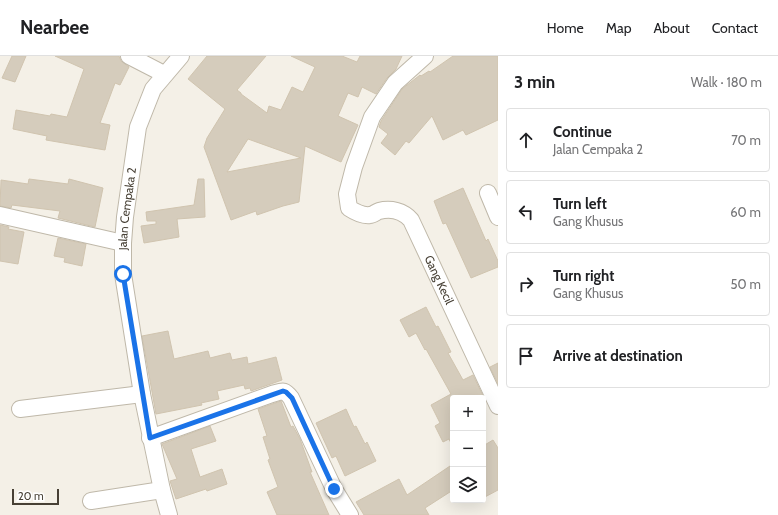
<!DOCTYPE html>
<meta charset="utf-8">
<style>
body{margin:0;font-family:Cabin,sans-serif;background:#f6f6f6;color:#202124}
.controls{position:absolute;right:12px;bottom:12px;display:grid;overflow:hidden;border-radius:4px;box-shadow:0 4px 16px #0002}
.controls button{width:36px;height:36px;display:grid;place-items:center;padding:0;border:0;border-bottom:1px solid #e0e0e0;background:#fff;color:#202124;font:20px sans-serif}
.scale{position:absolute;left:12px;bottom:10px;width:47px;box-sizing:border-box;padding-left:4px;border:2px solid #474035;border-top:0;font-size:11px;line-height:14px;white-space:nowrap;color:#474035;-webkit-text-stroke:3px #fff;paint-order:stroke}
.stop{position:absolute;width:12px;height:12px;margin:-9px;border:3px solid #1a73e8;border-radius:50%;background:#fff}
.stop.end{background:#1a73e8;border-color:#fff;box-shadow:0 1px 4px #0008}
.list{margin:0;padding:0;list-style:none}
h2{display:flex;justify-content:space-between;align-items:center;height:52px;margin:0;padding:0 16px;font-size:17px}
h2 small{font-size:13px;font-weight:400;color:#757577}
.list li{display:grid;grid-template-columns:26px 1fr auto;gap:12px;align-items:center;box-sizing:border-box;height:64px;margin:0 8px 8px;padding:0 8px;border:1px solid #e0e0e0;border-radius:4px}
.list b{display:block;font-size:15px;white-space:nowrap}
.list p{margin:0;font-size:13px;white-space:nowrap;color:#757577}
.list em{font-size:13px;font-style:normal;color:#757577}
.icon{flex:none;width:22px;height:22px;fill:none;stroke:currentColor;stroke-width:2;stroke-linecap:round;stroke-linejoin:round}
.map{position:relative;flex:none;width:498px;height:459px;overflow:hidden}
header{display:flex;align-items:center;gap:24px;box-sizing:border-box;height:56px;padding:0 20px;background:#fff;border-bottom:1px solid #e0e0e0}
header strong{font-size:19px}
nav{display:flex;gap:22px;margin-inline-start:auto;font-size:14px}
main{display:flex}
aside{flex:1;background:#fff}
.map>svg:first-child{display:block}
</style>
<header>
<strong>Nearbee</strong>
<nav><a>Home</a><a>Map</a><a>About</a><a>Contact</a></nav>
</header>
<main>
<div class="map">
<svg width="498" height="459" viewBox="0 0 498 459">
<rect width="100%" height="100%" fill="#f4f0e7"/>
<path fill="#d5ccbc" stroke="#d0c4af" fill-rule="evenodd" d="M12,0h14l-11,26 -13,-4z
M55,0h64l2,5 8,6 -9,18 -5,-2 -15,40 10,2 -5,25 -59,-10 1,-4 -34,-7 3,-19 34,6 1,-2 16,3 17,-48z
M207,0h59l-29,34 4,3v1l26,19 2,-7 12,4 11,-23 11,5 12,-25 -24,-11h51l15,6 3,-6h42l-6,13 -9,9 -11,16 -14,-7 -4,10 -10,-4 -10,23 20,9 -17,37 -36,-16 -6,56 -16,4 -26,9 -1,-4 -25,9 -27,-73 3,-9 18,-29 -37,-30zM248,83l53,19 -74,14z
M453,0h45v64l-32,15 -3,-5 -20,10 -11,-24 -23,27 -3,-2 -11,14 -14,-12 7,-9 -9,-7 2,-6 21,-32 18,-14 1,1 8,-5 1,1z
M29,123l39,5 1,-5 34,9 -8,39 -37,-9 2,-7 -48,-6 -1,3 -11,-2 1,-26 27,4z
M198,123h6l1,38 -28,2 2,18 -35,6 -3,-17 15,-2v-3h-9l-1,-9 48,-7z
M463,132l23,53 2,-2 10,22v6l-27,11 -25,-55 -3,1 -9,-23z
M0,169l9,2 -1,2 16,3 -6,32 -18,-3z
M58,182l28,6 -4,22 -18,-4 1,-4 -11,-2z
M426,251l10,20 2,-1 13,26 -3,1 15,27 10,-5 11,23 -31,-1v50l-4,-8 -6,3 -8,-16 5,-3 -9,-18 20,-11 -25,-45 -1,1 -9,-17 -7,4 -9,-17z
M168,275l6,28 34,-8 2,7 20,-5 2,7 15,-3 1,7 28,-7 6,23 -31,11 -1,-3 -5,1 -1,-4 -27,6 2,8 -18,4 1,2 -46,9 -14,-78z
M498,307v21l-8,-17z
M281,345l10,26 2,-1 7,13 12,33h-2l19,43h-52l-10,-23 11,-5 -10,-27 2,-1 -7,-22 4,-1 -9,-27z
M346,353l8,18 2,-1 9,18 2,-2 9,19 -31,15 -9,-20 -4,2 -16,-35z
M210,370l6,15 -25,8 9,28 22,-8 5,15 -20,7 -1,-2 -30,10 -6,-18 7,-2 -15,-35z
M493,384l5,8v42l-15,8v-52z
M453,408v26l-28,18 4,7h-65l-8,-13 43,-23 8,16z"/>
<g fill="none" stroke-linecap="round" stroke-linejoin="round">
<g stroke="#bfb8a9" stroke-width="18">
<g id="minor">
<path d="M129,0l35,18"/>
<path id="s1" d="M425,0l-30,27 -23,34 -18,50 -7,27 2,14c6,4 13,8 21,7 3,0 6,-3 9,-4 12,-3 24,0 32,9l87,186"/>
<path d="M488,137l10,24"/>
<path d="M0,159l123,28"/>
<path d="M20,353l122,-15"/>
<path d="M150,382l122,-44c11,-3 12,-5 19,4l43,91 16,26"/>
<path d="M91,445l71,-11"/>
<path id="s2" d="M169,459l-7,-25 -20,-96 -19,-120v-31l2,-26 13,-90 15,-38 28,-33"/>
</g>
</g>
<use href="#minor" stroke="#fff" stroke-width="16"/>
</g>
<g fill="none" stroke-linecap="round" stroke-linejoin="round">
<path stroke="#1a73e8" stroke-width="5" d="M123,218l27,164 133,-47 3,1 6,6 42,91"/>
</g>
<g text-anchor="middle" stroke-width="3" stroke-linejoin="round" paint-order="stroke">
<g font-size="12" fill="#474035" stroke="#fff">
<text dy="4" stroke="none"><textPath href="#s2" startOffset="311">Jalan Cempaka 2</textPath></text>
<text dy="4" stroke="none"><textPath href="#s1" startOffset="310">Gang Kecil</textPath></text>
</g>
</g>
</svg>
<div class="controls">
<button>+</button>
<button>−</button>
<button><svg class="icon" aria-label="layers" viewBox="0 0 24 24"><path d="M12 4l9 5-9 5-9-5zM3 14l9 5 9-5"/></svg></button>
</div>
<div class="scale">20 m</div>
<div class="stop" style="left:123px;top:218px"></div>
<div class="stop end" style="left:334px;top:433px"></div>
</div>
<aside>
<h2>3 min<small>Walk · 180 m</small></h2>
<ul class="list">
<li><svg class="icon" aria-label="ahead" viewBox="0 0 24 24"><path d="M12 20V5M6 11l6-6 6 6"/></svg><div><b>Continue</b><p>Jalan Cempaka 2</p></div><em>70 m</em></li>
<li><svg class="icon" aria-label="left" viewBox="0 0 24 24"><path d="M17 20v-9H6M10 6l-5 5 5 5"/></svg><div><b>Turn left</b><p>Gang Khusus</p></div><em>60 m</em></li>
<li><svg class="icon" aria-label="right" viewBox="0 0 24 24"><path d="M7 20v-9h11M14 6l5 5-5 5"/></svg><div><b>Turn right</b><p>Gang Khusus</p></div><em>50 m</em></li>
<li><svg class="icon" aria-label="arrive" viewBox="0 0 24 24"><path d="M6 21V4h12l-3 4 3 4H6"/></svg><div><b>Arrive at destination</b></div></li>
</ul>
</aside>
</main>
